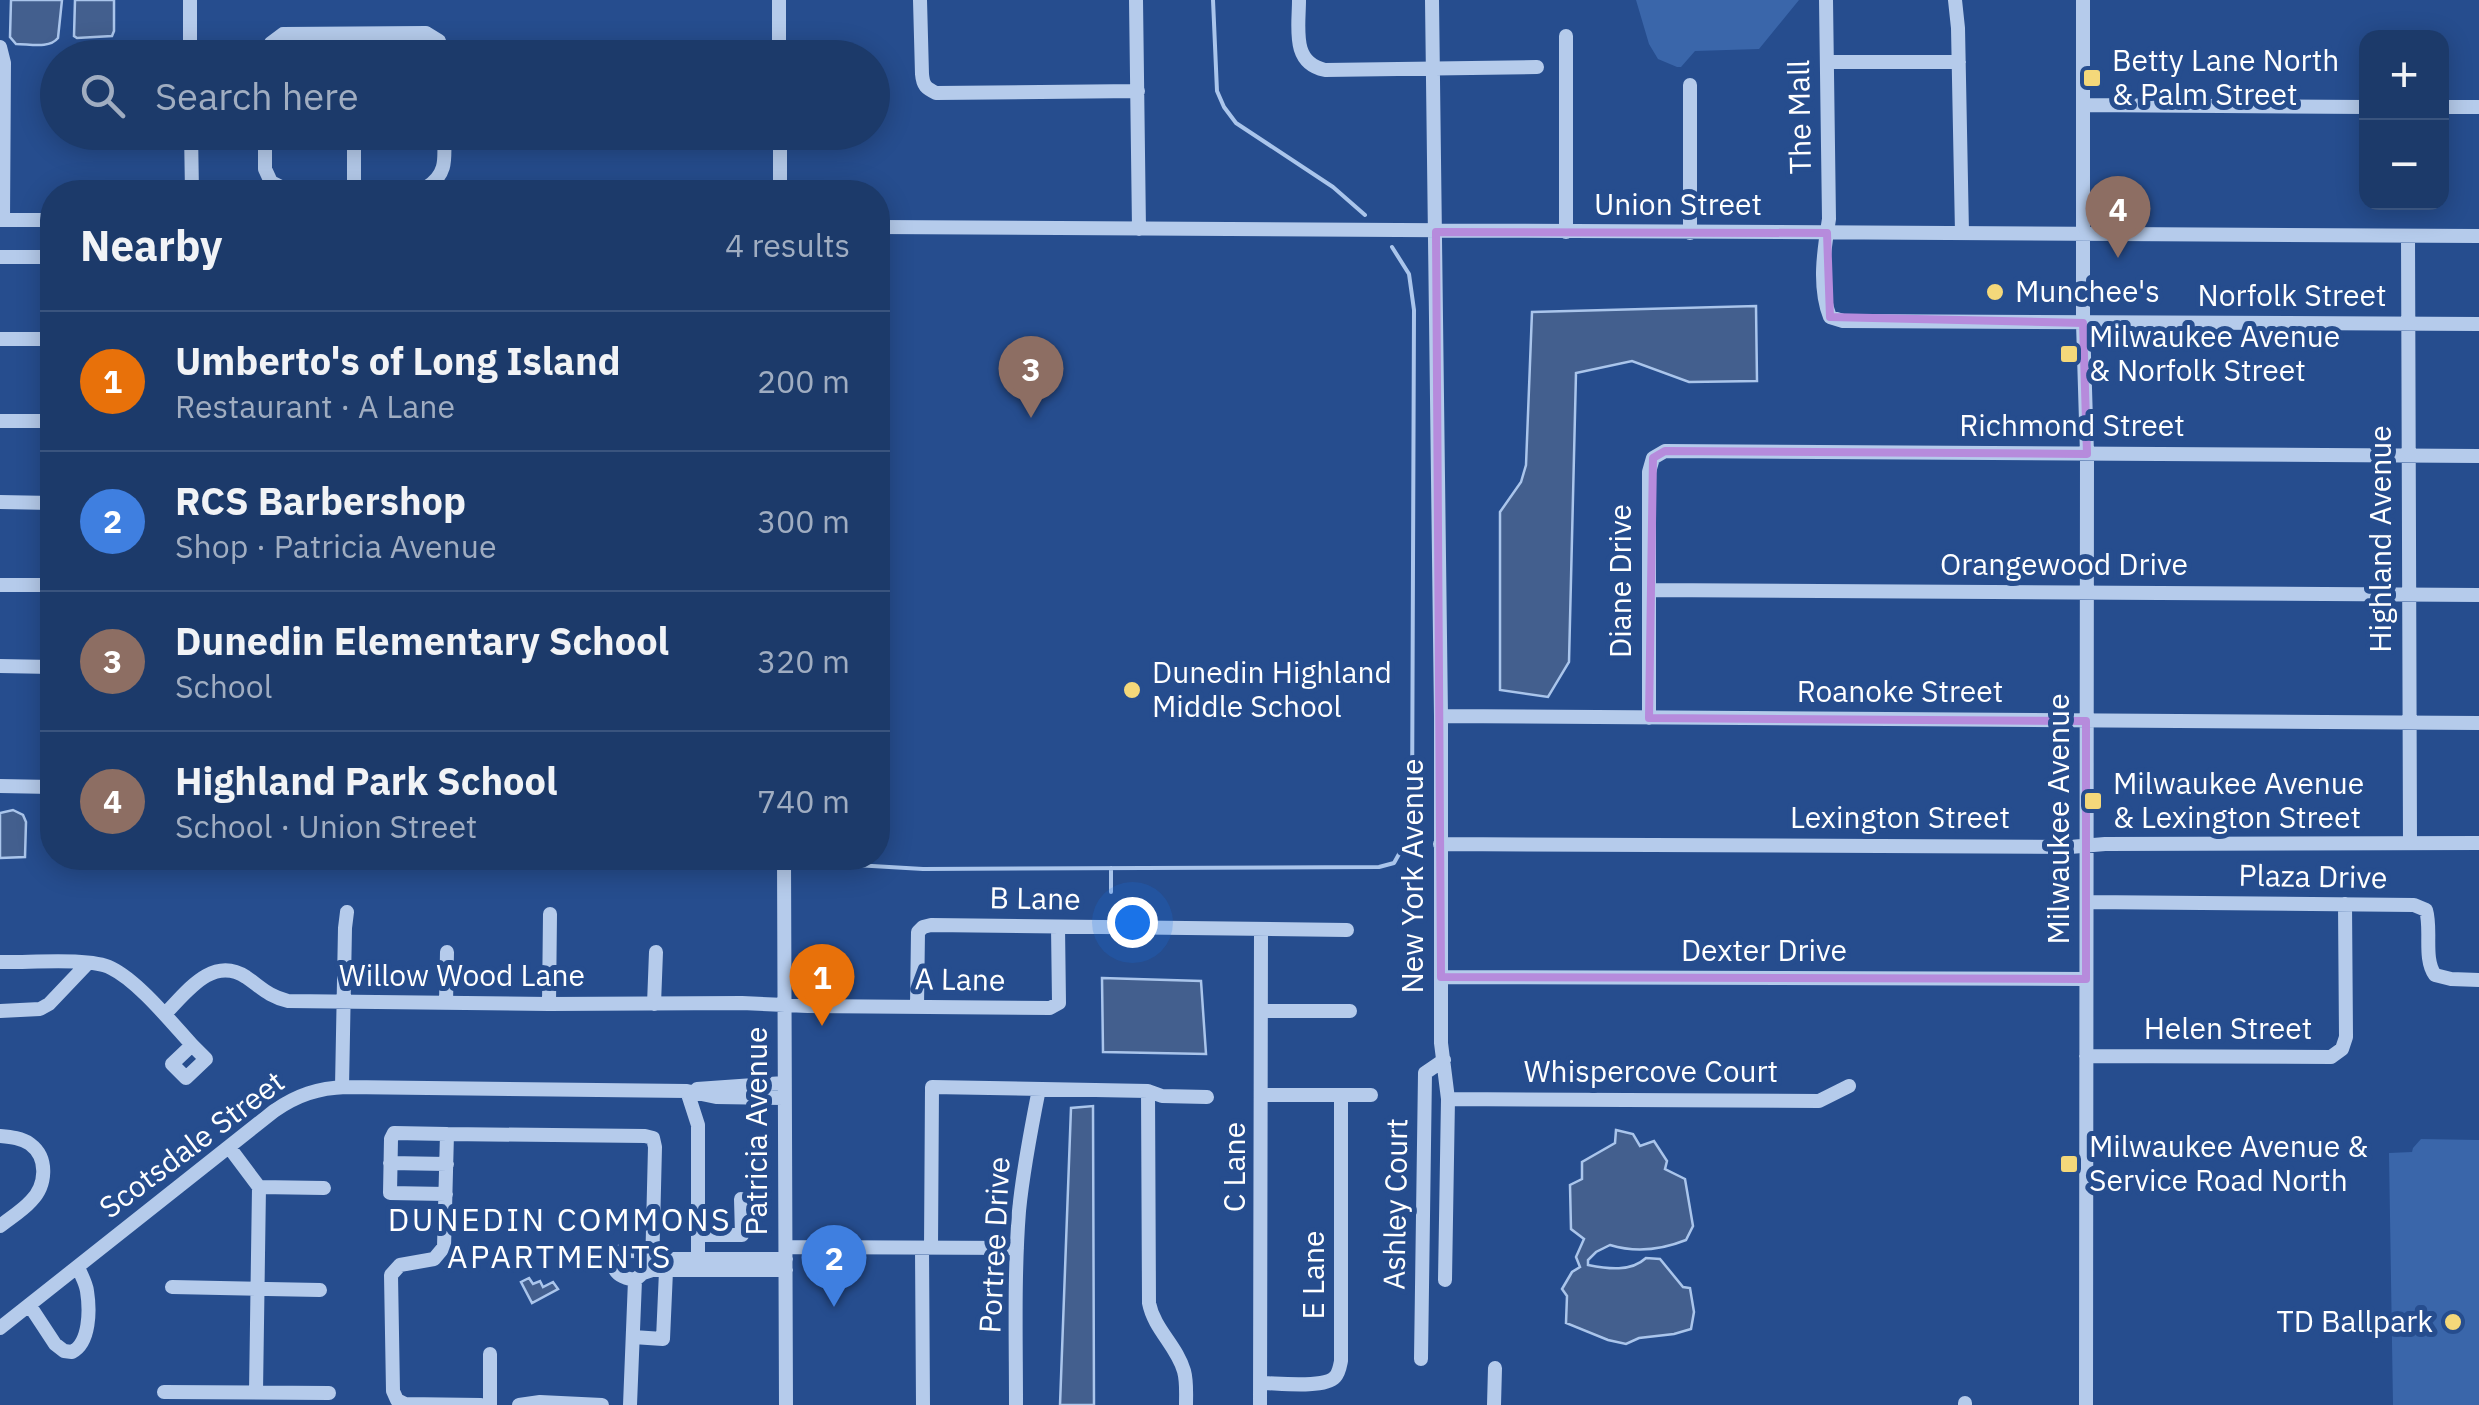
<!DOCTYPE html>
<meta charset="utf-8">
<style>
body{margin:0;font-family:"IBM Plex Sans",sans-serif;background:#254170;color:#f1f3f6}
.controls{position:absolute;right:30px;top:30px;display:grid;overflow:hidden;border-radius:20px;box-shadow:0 5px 25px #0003}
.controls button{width:90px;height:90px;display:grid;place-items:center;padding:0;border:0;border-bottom:2px solid #3a547e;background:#1c3a6a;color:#f1f3f6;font:50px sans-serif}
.you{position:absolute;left:1132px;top:922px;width:35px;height:35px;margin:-25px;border:8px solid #fff;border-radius:50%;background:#1a73e8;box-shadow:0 0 0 15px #1a73e833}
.badge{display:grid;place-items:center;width:65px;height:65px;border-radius:50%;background:#bca0f2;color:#fff;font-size:32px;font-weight:700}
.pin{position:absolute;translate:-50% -82px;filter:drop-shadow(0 2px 5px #0008)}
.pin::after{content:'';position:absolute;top:52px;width:35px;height:30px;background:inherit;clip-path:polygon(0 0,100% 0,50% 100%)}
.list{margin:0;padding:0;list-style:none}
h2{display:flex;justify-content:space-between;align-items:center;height:130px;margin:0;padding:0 40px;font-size:42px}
h2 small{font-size:32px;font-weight:400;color:#a0adc1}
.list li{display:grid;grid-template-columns:65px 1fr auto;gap:30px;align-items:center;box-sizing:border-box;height:140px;padding:0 40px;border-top:2px solid #3a547e}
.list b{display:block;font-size:38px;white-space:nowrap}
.list p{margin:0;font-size:32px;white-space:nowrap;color:#a0adc1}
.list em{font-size:32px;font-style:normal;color:#a0adc1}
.icon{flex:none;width:55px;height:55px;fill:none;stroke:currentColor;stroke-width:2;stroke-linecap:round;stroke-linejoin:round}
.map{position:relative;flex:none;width:2479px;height:1405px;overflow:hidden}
.search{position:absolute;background:#1c3a6a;box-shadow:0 5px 25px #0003;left:40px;top:40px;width:850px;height:110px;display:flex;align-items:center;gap:25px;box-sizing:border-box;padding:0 35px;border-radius:55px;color:#a0adc1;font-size:38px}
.panel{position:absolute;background:#1c3a6a;box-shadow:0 5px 25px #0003;left:40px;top:180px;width:850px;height:690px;border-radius:40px}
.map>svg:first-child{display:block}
</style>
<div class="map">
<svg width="2479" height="1405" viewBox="0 0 2479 1405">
<rect width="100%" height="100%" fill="#264d8e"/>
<path fill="#3a66aa" d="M1636,0h163l-40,49 -64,2 -14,16h-4l-19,-8 -9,-15z
M2421,1139l58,1v265h-86l-4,-252 23,-1 1,-4z"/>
<path fill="#435f8e" stroke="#aac5eb" stroke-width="2.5" d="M11,0h51l-4,38c-9,11 -28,6 -42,6l-6,-7z
M75,0h39v31l-2,5 -35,2 -3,-2z
M1756,306l1,75 -68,1 -57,-21 -56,12 -7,289 -21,35 -48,-7v-178l21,-30 5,-17 6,-153z
M13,810l10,5 3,7 -1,35 -25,1v-45z
M1102,978l99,3 5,73 -103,-2z
M1093,1106l1,299h-34l11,-297z
M1616,1130l17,4 7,12 14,-5 13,20 -2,8 20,10 8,47 -7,14c-25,10 -50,13 -76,5l-14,7 -8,8v5c20,4 43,7 58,-7l14,1 23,28 7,1 4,24 -3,17 -17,5 -35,4 -13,6 -18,-4 -42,-17 1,-27 -5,-7 10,-17 8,-5 -4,-10 8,-18 -13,-10 -1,-44 12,-6v-17l33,-19z
M529,1278l4,6 7,-3 3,6 10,-5 5,7 -26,14 -11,-21z"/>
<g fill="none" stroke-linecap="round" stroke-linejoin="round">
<path stroke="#aac5eb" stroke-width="4" d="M1213,0l4,91 7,16 12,16 97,64 32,28
M821,863l102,6 456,-2 15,-4 10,-18 8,-28 2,-507 -5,-36 -17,-27
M1111,868v24"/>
<path stroke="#b5cbeb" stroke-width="14" d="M190,0v58
M920,0l2,74c1,12 4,14 14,19l202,-2
M1136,0l3,229
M1299,0c0,28 -8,63 26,70l212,-3
M1432,0l9,716v327l7,56 -3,181
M1826,0l3,219c-5,31 -11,68 1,98l13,4 636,3
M1955,0l3,28 4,205
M2083,0v323l4,131 -1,951
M353,34v24
M1566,36v196
M0,47l4,16 -1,157
M265,58l6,-15 12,-9 143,-1 13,8 4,17
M779,58v-58
M1827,62h132
M1690,85v148
M2084,105l282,2
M2442,107h37
M191,132l1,60
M265,132v37l6,13 12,6 144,-1c22,-14 17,-31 17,-55
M354,132v60
M780,132v60
M0,220h52
M878,227l1601,9
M2408,236l2,607
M0,257h52
M0,339h52
M0,421h52
M0,502l52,1
M0,585h52
M1649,590l830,5
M0,666l52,1
M1441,716l1038,7
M1649,718v-246l4,-14 12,-7 814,5
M0,786l52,1
M1440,844l630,3 35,-3 374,-1
M784,858l2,547
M2087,902l327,3 12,5c6,20 -3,48 9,65l16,4 28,1
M0,962c27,1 89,-5 111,6 27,13 60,54 81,77
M1441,977l645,2
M446,1003l1,-51
M549,1004l1,-90
M654,1004l2,-52
M917,1006l1,-74 5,-5 8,-2 416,5
M0,1011l40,-2 9,-5 39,-41
M1262,1011h88
M165,1014c21,-21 47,-59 81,-37 16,11 22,19 42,24l261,3 193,-1 66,3 242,2 9,-5 -1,-76
M192,1045l14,14 -20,19 -14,-14z
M2086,1056l245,1 11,-8 4,-12 -1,-133
M342,1087l3,-159 2,-16
M697,1089l87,-6
M687,1091l11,34v143
M1148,1091l1,212c5,26 28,43 35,68 3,11 2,23 2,34
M1263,1095h108
M1448,1099l371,2 30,-15
M0,1136c11,1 22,2 30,8 19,14 16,42 1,57 -9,10 -21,17 -31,25
M229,1147l30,40
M390,1163l57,1
M259,1187l65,1
M446,1194l-56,-1 1,-54 3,-6 53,1
M698,1235h44l-1,-36
M786,1247l231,1
M922,1248l1,157
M931,1248l1,-161 216,4 14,5 45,1
M635,1280c-12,-2 -23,-6 -21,-20l7,-9h14l18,8h133
M172,1287l148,3
M30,1306l25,38 9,7 8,1c18,-9 18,-42 15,-61 -1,-8 -6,-16 -9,-24
M0,1328l274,-217c23,-16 44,-23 72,-24l341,4 29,6 68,1
M633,1337l30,2 3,-68
M1421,1359l4,-286 19,-13
M1261,1383c16,0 63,6 74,-6 4,-4 5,-11 6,-16v-266
M164,1392l165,1
M256,1392l3,-205
M481,1405l-76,-1 -8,-4 -4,-9 -2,-116 9,-10 34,-6 10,-12 3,-113 198,2 8,2 2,9 -3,123
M490,1405v-51
M519,1405l21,-3 62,3
M630,1405l5,-125 8,-7 9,-3h134
M1016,1405c0,-65 -2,-129 3,-194 4,-41 12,-82 20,-122
M1260,1405l1,-476
M1494,1405l1,-37
M1965,1405v-2"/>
</g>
<path fill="none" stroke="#b68bdc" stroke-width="8" stroke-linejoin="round" d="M1436,232l391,1 3,84 253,6 4,131 -422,-3 -12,7 -4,260 437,3v258l-645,-2z"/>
<g fill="#f4d87a" stroke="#264d8e" stroke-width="4">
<rect x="2082" y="68" width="20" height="20" rx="5"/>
<circle cx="1995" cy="292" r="10"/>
<rect x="2059" y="344" width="20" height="20" rx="5"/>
<circle cx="1132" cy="690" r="10"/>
<rect x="2083" y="791" width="20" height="20" rx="5"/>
<rect x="2059" y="1154" width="20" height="20" rx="5"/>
<circle cx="2453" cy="1322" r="10"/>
</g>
<g text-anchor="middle" stroke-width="10" stroke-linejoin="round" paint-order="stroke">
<g font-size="30" fill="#fff" stroke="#264d8e" text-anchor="start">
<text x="2112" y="71">Betty Lane North<tspan x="2112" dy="34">&amp; Palm Street</tspan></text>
<text x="2015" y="302">Munchee's</text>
<text x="2089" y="347">Milwaukee Avenue<tspan x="2089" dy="34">&amp; Norfolk Street</tspan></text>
<text x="1152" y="683">Dunedin Highland<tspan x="1152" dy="34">Middle School</tspan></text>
<text x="2113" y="794">Milwaukee Avenue<tspan x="2113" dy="34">&amp; Lexington Street</tspan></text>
<text x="2089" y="1157">Milwaukee Avenue &amp;<tspan x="2089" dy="34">Service Road North</tspan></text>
<text x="2433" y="1332" text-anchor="end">TD Ballpark</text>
</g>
<g font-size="30" fill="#fff" stroke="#264d8e">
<text transform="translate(1800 117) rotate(-91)" y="10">The Mall</text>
<text x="1678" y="215">Union Street</text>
<text x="2292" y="306">Norfolk Street</text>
<text x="2072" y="436">Richmond Street</text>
<text transform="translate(2381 539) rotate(-90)" y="10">Highland Avenue</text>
<text x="2064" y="575">Orangewood Drive</text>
<text transform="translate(1621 581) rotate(-90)" y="10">Diane Drive</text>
<text x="1900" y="702">Roanoke Street</text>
<text x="1900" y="828">Lexington Street</text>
<text transform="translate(2059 819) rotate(-90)" y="10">Milwaukee Avenue</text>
<text transform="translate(1413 876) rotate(-90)" y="10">New York Avenue</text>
<text transform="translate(2313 877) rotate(1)" y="10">Plaza Drive</text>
<text transform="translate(1035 899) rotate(1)" y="10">B Lane</text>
<text x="1764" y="961">Dexter Drive</text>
<text x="462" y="986">Willow Wood Lane</text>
<text transform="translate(960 980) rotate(1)" y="10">A Lane</text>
<text x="2228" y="1039">Helen Street</text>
<text x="1651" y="1082">Whispercove Court</text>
<text transform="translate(757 1131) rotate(-90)" y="10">Patricia Avenue</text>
<text transform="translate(192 1145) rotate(-37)" y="10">Scotsdale Street</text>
<text transform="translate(1235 1167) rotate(-90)" y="10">C Lane</text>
<text transform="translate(1396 1204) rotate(-89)" y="10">Ashley Court</text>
<text transform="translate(995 1245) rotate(-87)" y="10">Portree Drive</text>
<text transform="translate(1314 1275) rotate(-90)" y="10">E Lane</text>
</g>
<g font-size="32" letter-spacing="2.5" fill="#fff" stroke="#264d8e">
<text x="560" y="1231">DUNEDIN COMMONS<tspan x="560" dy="37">APARTMENTS</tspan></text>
</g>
</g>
</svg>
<div class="controls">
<button>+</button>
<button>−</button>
</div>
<div class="you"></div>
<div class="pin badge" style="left:822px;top:1026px;background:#e8710a">1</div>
<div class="pin badge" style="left:834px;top:1307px;background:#3f7fe0">2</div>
<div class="pin badge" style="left:1031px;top:418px;background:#8d6e63">3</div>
<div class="pin badge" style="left:2118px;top:258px;background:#8d6e63">4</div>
<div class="search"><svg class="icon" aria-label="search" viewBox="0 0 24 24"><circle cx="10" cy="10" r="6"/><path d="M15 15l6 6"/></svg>Search here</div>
<section class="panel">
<h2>Nearby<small>4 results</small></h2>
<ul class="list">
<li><span class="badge" style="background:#e8710a">1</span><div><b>Umberto's of Long Island</b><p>Restaurant · A Lane</p></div><em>200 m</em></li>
<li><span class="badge" style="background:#3f7fe0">2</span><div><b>RCS Barbershop</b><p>Shop · Patricia Avenue</p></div><em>300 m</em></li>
<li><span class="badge" style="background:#8d6e63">3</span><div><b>Dunedin Elementary School</b><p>School</p></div><em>320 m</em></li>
<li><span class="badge" style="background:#8d6e63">4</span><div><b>Highland Park School</b><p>School · Union Street</p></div><em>740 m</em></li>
</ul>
</section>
</div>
